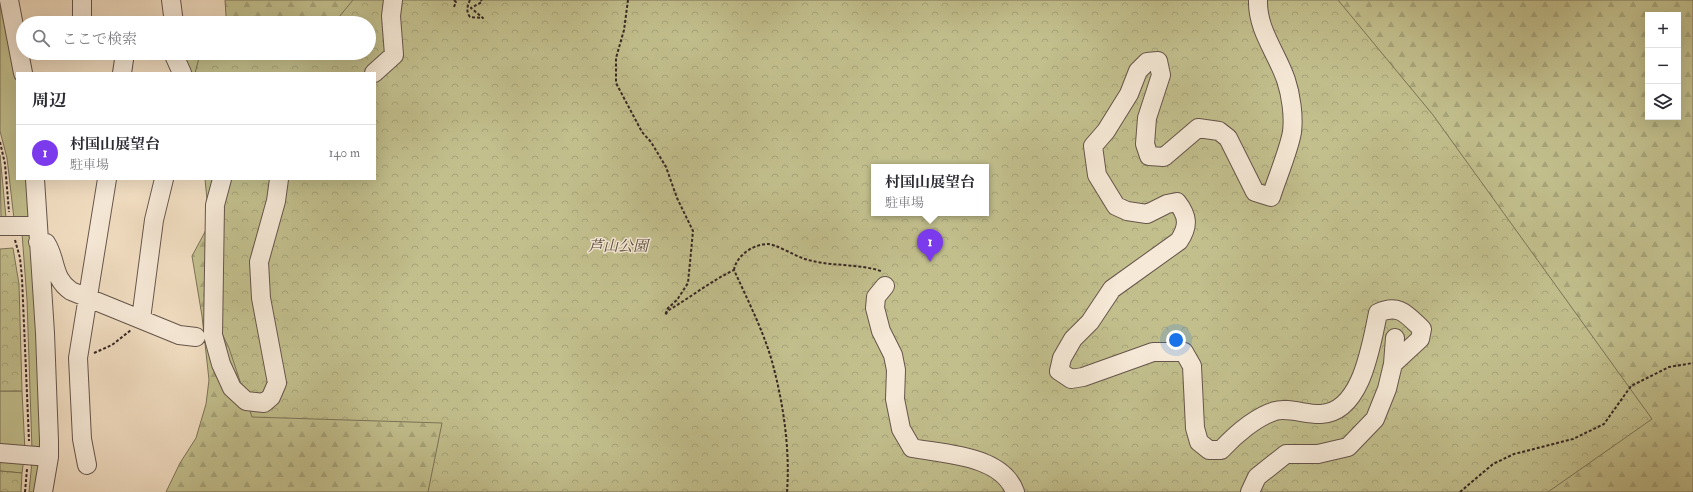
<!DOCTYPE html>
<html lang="ja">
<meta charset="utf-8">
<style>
body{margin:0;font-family:"IM FELL Double Pica","Noto Serif JP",serif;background:#f2f2f3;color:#2b2b33}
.controls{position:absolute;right:12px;top:12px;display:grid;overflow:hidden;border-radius:0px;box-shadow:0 4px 16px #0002}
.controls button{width:36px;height:36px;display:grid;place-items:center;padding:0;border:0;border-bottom:1px solid #e1e1e2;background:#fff;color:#2b2b33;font:20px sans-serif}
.you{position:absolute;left:1176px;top:340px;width:14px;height:14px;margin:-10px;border:3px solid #fff;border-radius:50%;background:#1a73e8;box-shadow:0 0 0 6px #1a73e833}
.badge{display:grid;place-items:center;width:26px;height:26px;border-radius:50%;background:#7c3aed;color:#fff;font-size:13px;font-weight:700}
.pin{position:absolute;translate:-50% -33px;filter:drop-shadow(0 1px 2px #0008)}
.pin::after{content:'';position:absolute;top:21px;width:14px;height:12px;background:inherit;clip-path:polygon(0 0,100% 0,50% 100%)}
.popup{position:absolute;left:871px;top:164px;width:118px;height:52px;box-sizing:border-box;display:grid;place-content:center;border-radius:0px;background:#fff;filter:drop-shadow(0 1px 3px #0005);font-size:13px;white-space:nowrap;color:#7c7c81}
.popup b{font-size:15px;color:#2b2b33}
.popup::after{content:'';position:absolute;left:50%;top:100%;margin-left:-8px;border:8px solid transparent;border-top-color:#fff}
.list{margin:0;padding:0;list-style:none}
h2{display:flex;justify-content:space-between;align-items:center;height:52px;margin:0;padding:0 16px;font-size:17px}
h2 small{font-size:13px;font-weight:400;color:#7c7c81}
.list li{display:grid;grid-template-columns:26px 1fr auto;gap:12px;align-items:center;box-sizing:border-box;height:56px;padding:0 16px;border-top:1px solid #e1e1e2}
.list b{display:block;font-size:15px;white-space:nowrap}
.list p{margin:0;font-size:13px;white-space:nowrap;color:#7c7c81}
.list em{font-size:13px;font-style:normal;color:#7c7c81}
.icon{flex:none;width:22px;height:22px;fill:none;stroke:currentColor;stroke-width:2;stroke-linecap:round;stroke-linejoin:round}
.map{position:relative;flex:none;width:1693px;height:492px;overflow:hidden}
.search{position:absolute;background:#fff;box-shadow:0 4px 16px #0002;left:16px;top:16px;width:360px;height:44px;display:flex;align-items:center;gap:10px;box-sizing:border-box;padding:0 14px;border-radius:22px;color:#7c7c81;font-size:15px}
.panel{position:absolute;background:#fff;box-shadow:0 4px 16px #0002;left:16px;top:72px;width:360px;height:108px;border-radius:0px}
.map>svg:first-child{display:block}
</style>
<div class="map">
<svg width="1693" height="492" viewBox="0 0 1693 492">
<defs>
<pattern id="forest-firs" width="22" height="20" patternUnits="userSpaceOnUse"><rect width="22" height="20" fill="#c2bf8d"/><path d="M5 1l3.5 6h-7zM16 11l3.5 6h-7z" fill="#a7a47a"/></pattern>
<pattern id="park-crowns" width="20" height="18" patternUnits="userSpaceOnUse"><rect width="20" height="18" fill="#c2bf8d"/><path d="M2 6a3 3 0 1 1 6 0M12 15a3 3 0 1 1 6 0" fill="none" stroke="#a7a47a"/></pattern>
</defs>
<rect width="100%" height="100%" fill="#f1ddc1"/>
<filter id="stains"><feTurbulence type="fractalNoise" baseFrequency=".005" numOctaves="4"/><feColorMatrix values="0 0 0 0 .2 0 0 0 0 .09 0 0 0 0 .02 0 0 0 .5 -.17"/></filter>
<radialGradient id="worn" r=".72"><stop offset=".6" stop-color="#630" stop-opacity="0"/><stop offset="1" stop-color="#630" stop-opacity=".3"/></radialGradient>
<path fill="#c2bf8d" stroke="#7c7458" d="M0,8h4l13,65v106h12l2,40h-17l-7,-61 -7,-27z
M0,155l6,63h-5z
M31,232l13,215 -12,3 -5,-150 -5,-67z
M0,391h22l3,60 -25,-6z
M24,458l-2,15 -22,-2v-10z
M32,461h9l-4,31h-8z"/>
<path fill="url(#forest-firs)" stroke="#7c7458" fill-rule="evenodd" d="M225,0h1468v492h-1527l14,-29 16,-25 10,-34 3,-24 -7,-64 -10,-60 14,-26 2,-20 -3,-31h170v-106h-194l7,-17 5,-3h176v-30h-147l4,-7zM1648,15h30v102h-30zM874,167h112v46h-112z"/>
<path fill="url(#park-crowns)" stroke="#7c7458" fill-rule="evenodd" d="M353,0h985l95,115 219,304 -104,73h-1120l14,-69 -190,-6 -23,-69 -25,-52 11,-117h160v-106h-180l4,-15 20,-5h150v-30h-35zM874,167h112v46h-112z
M13,248l6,36 3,107h-22v-142z
M0,471l22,2 -1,19h-21z"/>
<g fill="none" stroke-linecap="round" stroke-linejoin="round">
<g stroke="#66554b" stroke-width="20">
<path id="minor" d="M9,0l14,73
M171,0l3,23
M82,23v-23
M173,53l9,20
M122,73l3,-20
M374,73l20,-18 -3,-39 2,-16
M35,179l10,154 4,108v16l-6,35
M222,179l-7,26 -2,130 8,29 11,24 14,13 18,2 7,-6 6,-14 -16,-85 -2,-36 17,-61 3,-22
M0,226h37
M38,242l8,1c11,17 6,35 25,48l108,44 17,2
M885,286l-9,11 -1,11 6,23 12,24 3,15 -1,29 6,30 11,19c31,6 90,7 103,44
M141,319l13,-99 10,-41
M1393,364l2,-26
M0,453l49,4
M87,465l-5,-26 -4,-81 29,-179
M1250,492l7,-15 29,-23h32l30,-7 27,-28 12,-30 6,-25 27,-25 2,-10c-15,-14 -23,-26 -44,-16 -7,32 -16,99 -57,101 -13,1 -34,-7 -46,-3 -19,6 -40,24 -54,39h-12l-10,-8 -4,-14 -3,-62 -8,-14h-31l-70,25 -12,2 -12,-8 3,-13 11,-19 17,-17 22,-33 67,-48c10,-15 9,-25 -2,-39l-10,2 -20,10 -20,-3 -11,-5 -19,-31 -4,-29 13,-15 23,-37 9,-23 9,-9 11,-1 3,14 -14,43 -2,26 4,12 15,1 34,-29 21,3 9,7 27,54 16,5c6,-19 18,-47 21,-65 2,-16 -1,-37 -6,-52 -9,-27 -29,-50 -28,-80"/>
</g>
<path stroke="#372824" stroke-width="2" stroke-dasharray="3 2" stroke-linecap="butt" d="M454,0l2,2v-2
M470,0c-3,6 -4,12 0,17l13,1 -12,-10 11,-6 -1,-2
M628,0l-4,30 -8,28v25l26,49 9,10 15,25 11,31 16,33 -5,52 -11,17 -9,8 -3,7 4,-5c22,-13 42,-29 65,-40 14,31 32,66 40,99 10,39 16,82 13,123
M454,7l2,-5
M0,142l5,22 4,48
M15,240l5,18 2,20 7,163
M734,270c2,-14 19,-26 34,-26 7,0 26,11 34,14 25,9 54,5 79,13
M94,353l18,-8 19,-15
M25,492l2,-23
M1460,492l33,-28 21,-10 59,-15 31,-15 27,-38 38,-19 24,-4"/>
<use href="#minor" stroke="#f6e9d7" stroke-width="18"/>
</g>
<g text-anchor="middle" stroke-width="3" stroke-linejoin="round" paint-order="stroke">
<g font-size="15" font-style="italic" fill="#5a4e3e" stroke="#f6e9d7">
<text x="618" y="251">芦山公園</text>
</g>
</g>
<rect width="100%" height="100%" filter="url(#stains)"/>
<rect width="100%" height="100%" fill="url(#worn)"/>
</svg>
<div class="controls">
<button>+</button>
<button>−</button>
<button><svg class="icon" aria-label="layers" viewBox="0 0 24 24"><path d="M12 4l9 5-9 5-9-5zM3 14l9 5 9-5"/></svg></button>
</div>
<div class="you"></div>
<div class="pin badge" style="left:930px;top:262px">1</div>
<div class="popup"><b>村国山展望台</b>駐車場</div>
<div class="search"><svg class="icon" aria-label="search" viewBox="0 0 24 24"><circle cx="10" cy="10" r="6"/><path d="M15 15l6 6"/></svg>ここで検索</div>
<section class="panel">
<h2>周辺<small></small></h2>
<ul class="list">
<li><span class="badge">1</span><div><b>村国山展望台</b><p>駐車場</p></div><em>140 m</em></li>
</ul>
</section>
</div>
